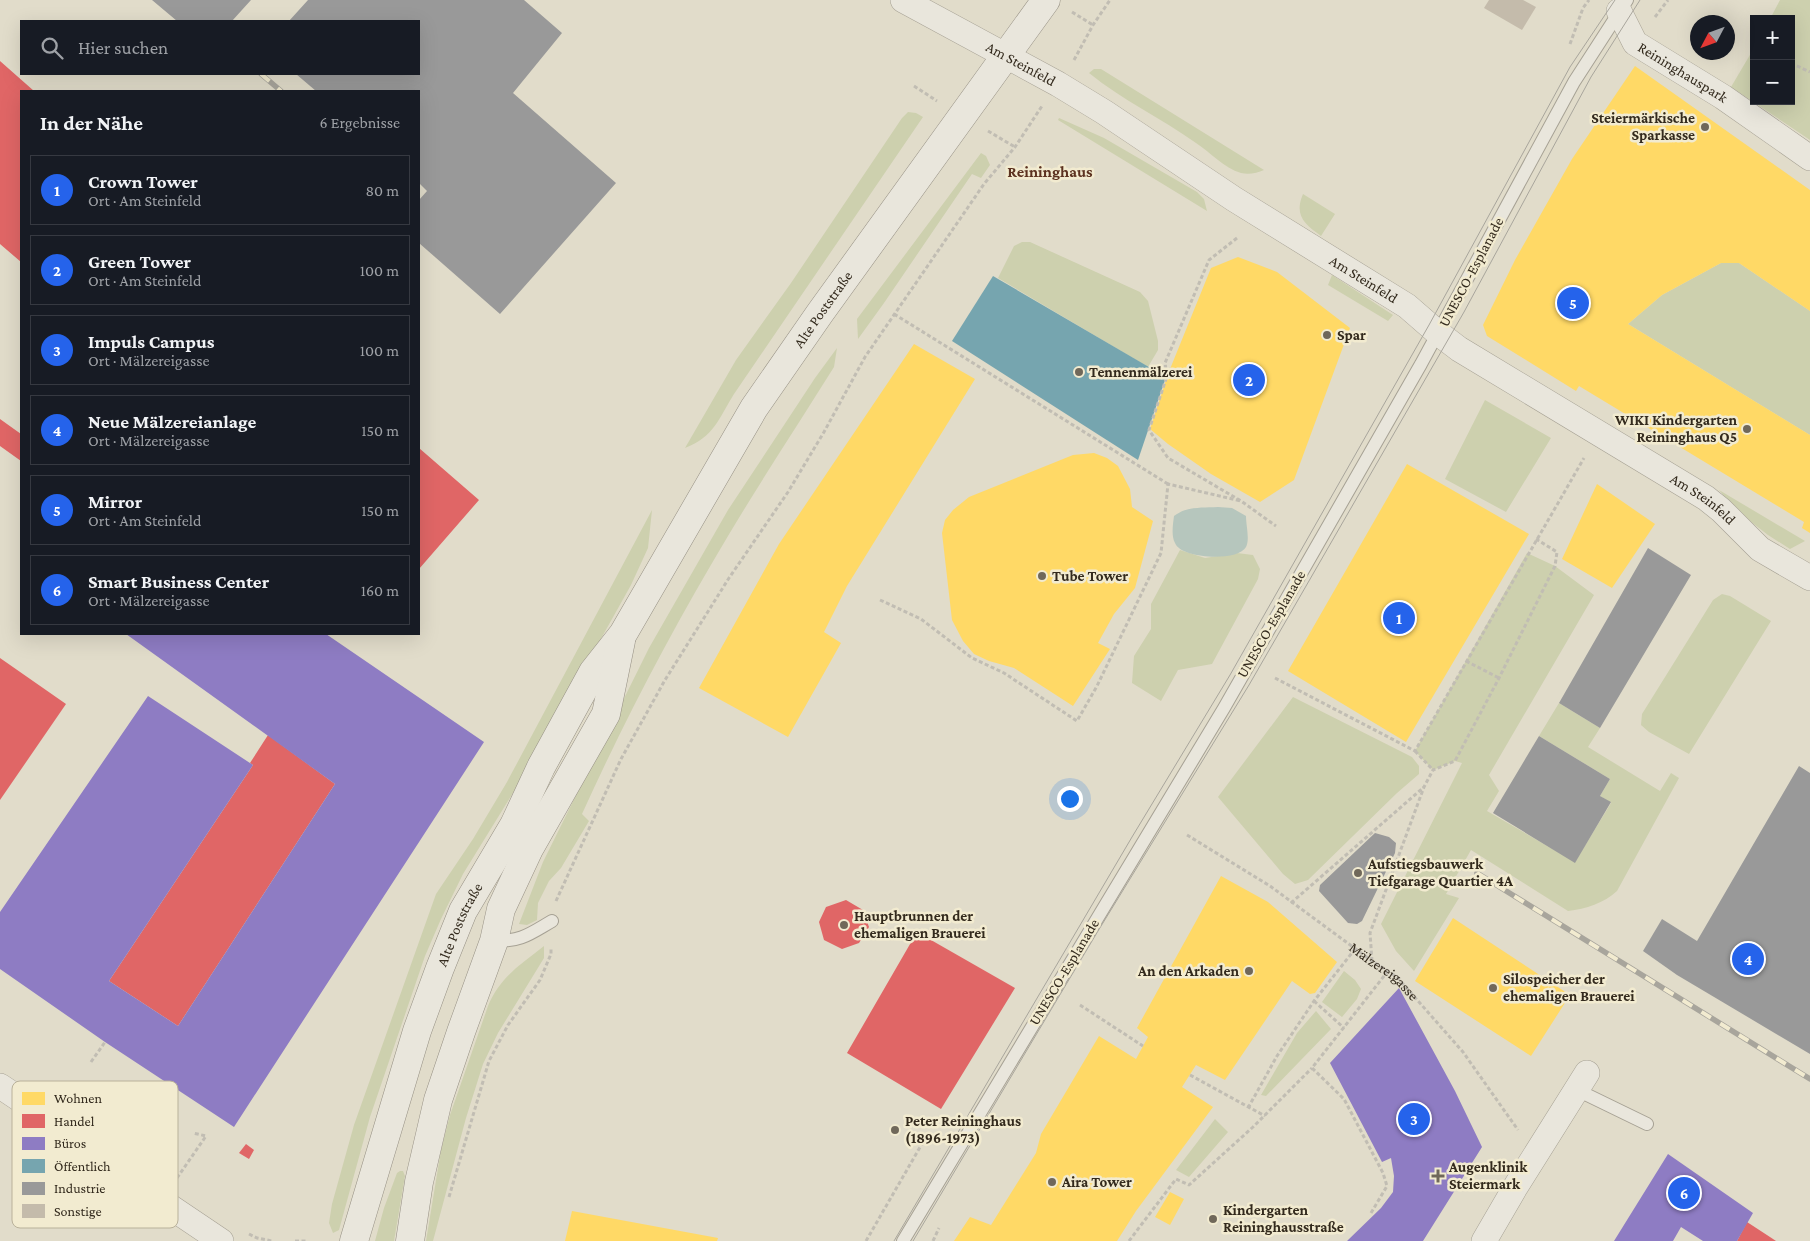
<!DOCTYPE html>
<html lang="de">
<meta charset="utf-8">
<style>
body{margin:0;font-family:"Crimson Pro",serif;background:#242831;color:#f1f3f6}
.controls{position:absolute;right:15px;top:15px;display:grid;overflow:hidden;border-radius:0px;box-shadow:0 5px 20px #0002}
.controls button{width:45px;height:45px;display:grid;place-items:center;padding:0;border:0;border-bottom:1px solid #363941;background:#171b24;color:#f1f3f6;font:25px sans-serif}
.compass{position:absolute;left:1690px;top:15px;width:45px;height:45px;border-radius:50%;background:#171b24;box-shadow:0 5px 20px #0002;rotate:229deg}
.you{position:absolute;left:1069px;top:798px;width:18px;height:18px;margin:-12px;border:4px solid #fff;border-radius:50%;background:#1a73e8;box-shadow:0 0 0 8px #1a73e833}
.badge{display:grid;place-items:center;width:32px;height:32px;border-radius:50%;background:#2563eb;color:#fff;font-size:16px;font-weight:700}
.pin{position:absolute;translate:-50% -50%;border:2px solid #fff;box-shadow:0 1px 5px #0006}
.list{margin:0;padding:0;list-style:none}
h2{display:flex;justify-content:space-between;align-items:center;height:65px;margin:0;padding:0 20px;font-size:21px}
h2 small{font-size:16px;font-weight:400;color:#9ea1a6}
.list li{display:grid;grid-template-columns:32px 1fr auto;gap:15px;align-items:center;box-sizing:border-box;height:70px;margin:0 10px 10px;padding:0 10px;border:1px solid #363941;border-radius:0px}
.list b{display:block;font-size:19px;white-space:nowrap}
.list p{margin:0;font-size:16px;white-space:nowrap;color:#9ea1a6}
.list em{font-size:16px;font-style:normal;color:#9ea1a6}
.icon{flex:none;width:28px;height:28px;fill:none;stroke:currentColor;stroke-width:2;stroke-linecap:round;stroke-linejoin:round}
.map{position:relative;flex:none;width:1810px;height:1241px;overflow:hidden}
.search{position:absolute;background:#171b24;box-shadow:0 5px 20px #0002;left:20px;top:20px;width:400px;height:55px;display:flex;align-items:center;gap:12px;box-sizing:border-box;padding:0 18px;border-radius:0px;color:#9ea1a6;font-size:19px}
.panel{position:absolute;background:#171b24;box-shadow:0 5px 20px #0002;left:20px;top:90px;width:400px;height:545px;border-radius:0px}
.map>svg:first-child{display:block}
</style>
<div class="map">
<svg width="1810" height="1241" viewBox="0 0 1810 1241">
<rect width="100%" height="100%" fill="#e1dcca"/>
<path fill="#cdd0ae" d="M1780,0h30v140l-79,-53 23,-39v53h37v-82h-21z
M1094,69h7l163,101c-7,3 -15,5 -23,3 -17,-5 -31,-21 -45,-30 -35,-25 -74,-43 -107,-70z
M908,112l8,1 7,4 -189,277c-15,24 -20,43 -49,54l51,-88 55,-77 111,-165z
M1059,118l45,20 93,54 7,7 3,12 -149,-91z
M981,153l5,3 4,9 -9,13 -9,-4 -88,129 -26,36 -1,-20z
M1303,194l32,20 -14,22c-17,-12 -27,-21 -18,-42z
M1022,242h8l110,50 8,9 10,40v9l-10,17 -150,-89 16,-32z
M1721,263h18l71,48v124l-182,-111 34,-29z
M1332,275l61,40 -5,6 -60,-36z
M837,348l-3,19c-35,56 -72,112 -106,169 -54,90 -103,183 -146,278l7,7 -28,47 -12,13 -11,22 -1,17 -10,5 -8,-1 24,-62 106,-214 79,-138 87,-132z
M1485,400l66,38 -45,74 -61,-33z
M1719,490l86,51 -15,8 -22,-14 -31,-24z
M652,510l-4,38 -17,37 -99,177 -69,112 -22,45 -16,37 -55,161 -31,113 -6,3 -4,-10 3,-19 22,-79 82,-231 37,-55 34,-57z
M1180,550l25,8 32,-5 16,2 7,14 -2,10 -46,85 -34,6 -17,31 -29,-18 2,-27 17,-27v-25z
M1527,553l28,13 39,29 -105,180 10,16 -12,20 88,51 36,-59 -11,-7 10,-17 -71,-43 20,-33 41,25 -12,19 72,44 11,-18 8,5 -62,113c-13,12 -31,18 -49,20l-97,-61 -25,44 13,4 -45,73 -18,-20 -15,-27 81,-161 -7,-2 -22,9 -18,-19z
M1722,594l8,2 41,25 -82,133 -40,-22 -8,-7 1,-11 71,-114z
M1293,697l119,60 7,9v8l-22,19 -89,87 -13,4 -12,-10 -65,-77z
M544,946v12l-46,75 -15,31 -17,54 -33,123h-7l15,-91 9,-35 38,-109c12,-29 32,-41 56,-60z
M1344,971l11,9 6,9 -4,10 -15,18 -20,-15z
M1316,1011l15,18 -65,67 -5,-1 36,-62z
M1215,1119l13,13 -39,45 -13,-7z
M400,1171h3l2,5 -11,65h-19l9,-33 13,-35z"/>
<path fill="#b6c6bd" d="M1218,507l14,1 14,8c0,9 4,24 0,31 -8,15 -65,12 -71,-4 -4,-7 -2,-19 -1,-27 13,-10 28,-8 44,-9z"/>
<path fill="#ffd966" d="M1635,66l175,124v121l-71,-48h-18l-59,32 -34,29 182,111v98l-8,-5 2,-6 -225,-136 -3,5 -89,-55 -4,-11 32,-65 57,-101z
M1238,257l39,15 73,56 -56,152 -34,22 -49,-28 -43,-30 -18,-15 18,-55 43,-106z
M914,344l61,35 -128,207 -23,46 17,11 -53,94 -89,-49 80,-144z
M1094,453l13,5 11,8 12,23 2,18 21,14 -18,67 -21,26 -16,29 12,6 -37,57 -59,-38 -25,-7 -15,-7 -11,-13 -11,-21 -10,-87 3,-13 8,-10 16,-13 104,-42z
M1407,464l122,70 -123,208 -118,-71z
M1597,484l58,40 -43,64 -50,-29z
M1221,876l47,26 69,60 -22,31 -5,1 -18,-13 -67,99 -29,-15 -14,22 31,20 -77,104 -19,30h-163l16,-24 21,8 45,-72 5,-19 58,-98 37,23 12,-22 -11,-9z
M1453,918l117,77 -39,61 -116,-75z
M1170,1192l14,7 -14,26 -15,-8z
M572,1211l146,27 -1,3h-152z"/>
<path fill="#e06666" d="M0,61l34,30h-13v171l-21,-18z
M0,419l21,15v27l-21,-15z
M419,448l60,52 -60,69z
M0,658l66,46 -66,96z
M268,735l67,49 -157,242 -69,-45 144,-216 -3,-2z
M846,900l17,10 6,17 -10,16 -17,6 -18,-9 -5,-18 7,-15z
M917,932l98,56 -74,121 -94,-56z
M246,1144l8,6 -5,9 -10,-6z
M1747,1222l23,15 6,4h-39z"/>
<path fill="#8e7cc3" d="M126,634h200l158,108 -250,385 -129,-85 -105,-73v-57l148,-216 105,69 -144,216 69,45 157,-242z
M1399,988l56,103 27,56 -59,94h-76l34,-33 12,-16 1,-16 -3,-18 -9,4 -52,-99z
M1668,1154l85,59 -16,28h-34l-22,-14 -8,14h-59z"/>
<path fill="#76a5af" d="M993,276l173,101 -28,83 -186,-119z"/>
<path fill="#999" d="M152,0h99l-19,21h-55z
M308,0h216l38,33 -49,60 103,90 -116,131 -81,-71v-43l8,-9 -8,-8v-92h-103l-20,-17h123v-53h-130z
M1648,548l43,27 -91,153 -41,-25z
M1539,736l71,43 -10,17 11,6 -36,61 -82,-50z
M1799,766l11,7v281l-133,-79 -34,-24 19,-32 35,22z
M1375,833l14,4 7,6 -1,10 -33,68 -5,3 -9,-1 -29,-32 1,-6z"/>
<path fill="#c4bbab" d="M1489,0h34l13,7 -14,23 -38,-22z"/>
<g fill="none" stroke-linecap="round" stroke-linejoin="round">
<g stroke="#a6a194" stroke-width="14">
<path id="lane" d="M494,941c28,0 34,-6 58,-20
M1577,1090l70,34
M903,1241l321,-533 197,-344 153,-282 53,-82"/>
</g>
<g stroke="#a6a194" stroke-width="26">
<g id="street">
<path id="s2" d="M903,0l155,84 46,28 130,87 173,107 31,27 21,16 247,149 15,12 39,39 50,29"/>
<path id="s3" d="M1619,11l16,32 88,54 87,61"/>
<path d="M0,1086l39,26 90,67 92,62"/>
<path d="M1484,1241l32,-55 71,-113"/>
</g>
</g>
<g stroke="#969084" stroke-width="29">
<g id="secondary">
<path id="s4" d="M354,1241l63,-210 23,-63 23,-57 51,-86 27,-58 52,-95 30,-38 131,-226 66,-95 226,-313"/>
<path d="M410,1241l9,-59 19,-82 23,-68 33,-91 7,-32 28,-60 77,-135 15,-73"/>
</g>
</g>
<g stroke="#c1bdb3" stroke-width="3" stroke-dasharray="4 2.5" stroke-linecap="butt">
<path d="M1072,12l21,13"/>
<path d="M1655,17l13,-17"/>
<path d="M1570,44l13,-36 6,-8"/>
<path d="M1074,60l19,-35 17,-25"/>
<path d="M1791,63l19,9"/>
<path d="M914,86l23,15"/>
<path d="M988,131l27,16"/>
<path d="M1237,238l-28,22 -44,103 2,13 -18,54 19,28 73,43 35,25"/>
<path d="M894,314l274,170"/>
<path d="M880,600l41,19 51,39 32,15 73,48 20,-35 64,-133 7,-69 73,17"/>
<path d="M1466,661l33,17"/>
<path d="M1275,678l140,73 169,-293"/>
<path d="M1415,751l18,19"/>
<path id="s1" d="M1187,835l83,51 102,75 25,16 66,75 55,78"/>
<path d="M556,901l65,-142 44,-79 64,-102 59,-86 36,-60 41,-75 119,-173 31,-37 27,-41"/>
<path d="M1291,903l133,-116"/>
<path d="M1372,961l-2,-28 54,-146 9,-17 22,-9 44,-83 56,-112 2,-14 -21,-13"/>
<path d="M1314,1001l30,27"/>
<path d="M1080,1005l63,41"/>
<path d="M91,1062l14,-20"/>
<path d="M1190,1075l75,41"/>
<path d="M1248,1108l29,-52 37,-55 41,-52"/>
<path d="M177,1178l29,-42 -13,-3"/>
<path d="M1460,1185l22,3"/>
<path d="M449,1197l40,-136 19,-36 32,-45 11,-26v-7"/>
<path d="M1371,1213l16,-27 -4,-13 -39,-74 -32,-31 76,-97"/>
<path d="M249,1234l8,4 15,3"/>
<path d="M295,1241h11"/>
<path d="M866,1241l57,-99 16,-7"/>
<path d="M933,1241l6,-13"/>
<path d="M1129,1241l47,-62 13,6 64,-58 59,-59"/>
</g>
<use href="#lane" stroke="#e9e6dc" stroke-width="12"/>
<use href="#street" stroke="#e9e6dc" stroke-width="25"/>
<use href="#secondary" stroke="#e9e6dc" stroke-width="28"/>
<path stroke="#a8a59c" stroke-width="1" d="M894,1241l238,-404 98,-162 199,-350 141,-258 45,-67
M913,1241l185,-310 151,-246 215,-373 127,-235 49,-77"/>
<g stroke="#a8a59c" stroke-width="5.5">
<path id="rail" d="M261,74l20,17
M1477,873l333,206"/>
</g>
<use href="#rail" stroke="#f2ebd0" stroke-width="4" stroke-dasharray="11" stroke-linecap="butt"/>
</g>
<g fill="#70685a" stroke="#f2ebd0" stroke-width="2">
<circle cx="1705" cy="127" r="5"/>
<circle cx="1327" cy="335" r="5"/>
<circle cx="1079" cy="372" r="5"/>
<circle cx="1747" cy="429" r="5"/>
<circle cx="1042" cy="576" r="5"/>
<circle cx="1358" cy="873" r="5"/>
<circle cx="844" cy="925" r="5"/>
<circle cx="1249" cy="971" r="5"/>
<circle cx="1493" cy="988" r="5"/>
<circle cx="895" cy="1130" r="5"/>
<path d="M1435.5 1168.5h5v5h5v5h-5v5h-5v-5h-5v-5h5z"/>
<circle cx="1052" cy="1182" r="5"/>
<circle cx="1213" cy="1219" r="5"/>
</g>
<g text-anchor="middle" stroke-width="5" stroke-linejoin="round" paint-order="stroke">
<g font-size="15" fill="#332a1d" stroke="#f2ebd0">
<text dy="5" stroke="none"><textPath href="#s2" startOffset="134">Am Steinfeld</textPath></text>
<text dy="5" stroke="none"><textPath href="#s3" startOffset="92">Reininghauspark</textPath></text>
<text transform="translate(1471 272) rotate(-62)" y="5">UNESCO-Esplanade</text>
<text dy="5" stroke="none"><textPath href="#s2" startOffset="539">Am Steinfeld</textPath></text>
<text dy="5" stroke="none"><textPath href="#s4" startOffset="1050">Alte Poststraße</textPath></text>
<text dy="5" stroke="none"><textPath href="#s2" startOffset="944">Am Steinfeld</textPath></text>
<text transform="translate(1271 624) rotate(-60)" y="5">UNESCO-Esplanade</text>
<text dy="5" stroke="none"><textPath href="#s4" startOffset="334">Alte Poststraße</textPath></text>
<text transform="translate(1064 972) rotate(-59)" y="5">UNESCO-Esplanade</text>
<text dy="5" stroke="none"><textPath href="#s1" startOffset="240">Mälzereigasse</textPath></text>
</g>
<g font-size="15" font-weight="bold" fill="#332a1d" stroke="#f2ebd0" text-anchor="start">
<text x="1695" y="123" text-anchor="end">Steiermärkische<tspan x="1695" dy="17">Sparkasse</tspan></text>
<text x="1337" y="340">Spar</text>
<text x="1089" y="377">Tennenmälzerei</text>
<text x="1737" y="425" text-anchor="end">WIKI Kindergarten<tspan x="1737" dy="17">Reininghaus Q5</tspan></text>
<text x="1052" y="581">Tube Tower</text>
<text x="1368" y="869">Aufstiegsbauwerk<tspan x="1368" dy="17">Tiefgarage Quartier 4A</tspan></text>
<text x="854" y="921">Hauptbrunnen der<tspan x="854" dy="17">ehemaligen Brauerei</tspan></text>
<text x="1239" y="976" text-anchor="end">An den Arkaden</text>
<text x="1503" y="984">Silospeicher der<tspan x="1503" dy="17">ehemaligen Brauerei</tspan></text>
<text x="905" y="1126">Peter Reininghaus<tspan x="905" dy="17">(1896-1973)</tspan></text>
<text x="1449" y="1172">Augenklinik<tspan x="1449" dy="17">Steiermark</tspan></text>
<text x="1062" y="1187">Aira Tower</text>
<text x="1223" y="1215">Kindergarten<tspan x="1223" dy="17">Reininghausstraße</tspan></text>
</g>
<g font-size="16" font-weight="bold" fill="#5c3220" stroke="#f2ebd0">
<text x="1050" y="177">Reininghaus</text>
</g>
</g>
<rect x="12" y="1081" width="166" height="147" rx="8" fill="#f2ebd0" stroke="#b9b19a" stroke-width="1"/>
<rect x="22" y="1092" width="23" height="13" fill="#ffd966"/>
<rect x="22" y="1114" width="23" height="14" fill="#e06666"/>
<rect x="22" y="1137" width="23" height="13" fill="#8e7cc3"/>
<rect x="22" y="1159" width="23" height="14" fill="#76a5af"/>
<rect x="22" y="1182" width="23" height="13" fill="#999"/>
<rect x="22" y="1204" width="23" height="14" fill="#c4bbab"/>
<g font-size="14" fill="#332a1d">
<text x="54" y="1103">Wohnen</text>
<text x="54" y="1126">Handel</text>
<text x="54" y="1148">Büros</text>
<text x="54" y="1171">Öffentlich</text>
<text x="54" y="1193">Industrie</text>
<text x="54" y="1216">Sonstige</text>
</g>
</svg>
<div class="controls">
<button>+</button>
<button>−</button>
</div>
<svg class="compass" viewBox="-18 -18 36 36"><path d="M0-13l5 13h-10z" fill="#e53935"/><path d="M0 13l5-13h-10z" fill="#9ea1a6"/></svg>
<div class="you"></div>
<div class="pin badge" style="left:1399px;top:618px">1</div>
<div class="pin badge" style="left:1249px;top:380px">2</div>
<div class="pin badge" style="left:1414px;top:1119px">3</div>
<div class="pin badge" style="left:1748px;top:959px">4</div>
<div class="pin badge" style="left:1573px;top:303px">5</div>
<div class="pin badge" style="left:1684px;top:1193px">6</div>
<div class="search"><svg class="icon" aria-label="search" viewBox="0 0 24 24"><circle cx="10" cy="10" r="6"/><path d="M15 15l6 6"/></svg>Hier suchen</div>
<section class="panel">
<h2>In der Nähe<small>6 Ergebnisse</small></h2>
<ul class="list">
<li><span class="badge">1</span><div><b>Crown Tower</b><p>Ort · Am Steinfeld</p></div><em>80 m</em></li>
<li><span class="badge">2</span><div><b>Green Tower</b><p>Ort · Am Steinfeld</p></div><em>100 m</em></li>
<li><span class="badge">3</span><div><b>Impuls Campus</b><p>Ort · Mälzereigasse</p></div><em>100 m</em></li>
<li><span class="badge">4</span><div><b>Neue Mälzereianlage</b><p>Ort · Mälzereigasse</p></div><em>150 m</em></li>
<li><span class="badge">5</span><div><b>Mirror</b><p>Ort · Am Steinfeld</p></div><em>150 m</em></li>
<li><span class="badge">6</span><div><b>Smart Business Center</b><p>Ort · Mälzereigasse</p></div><em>160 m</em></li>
</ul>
</section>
</div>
